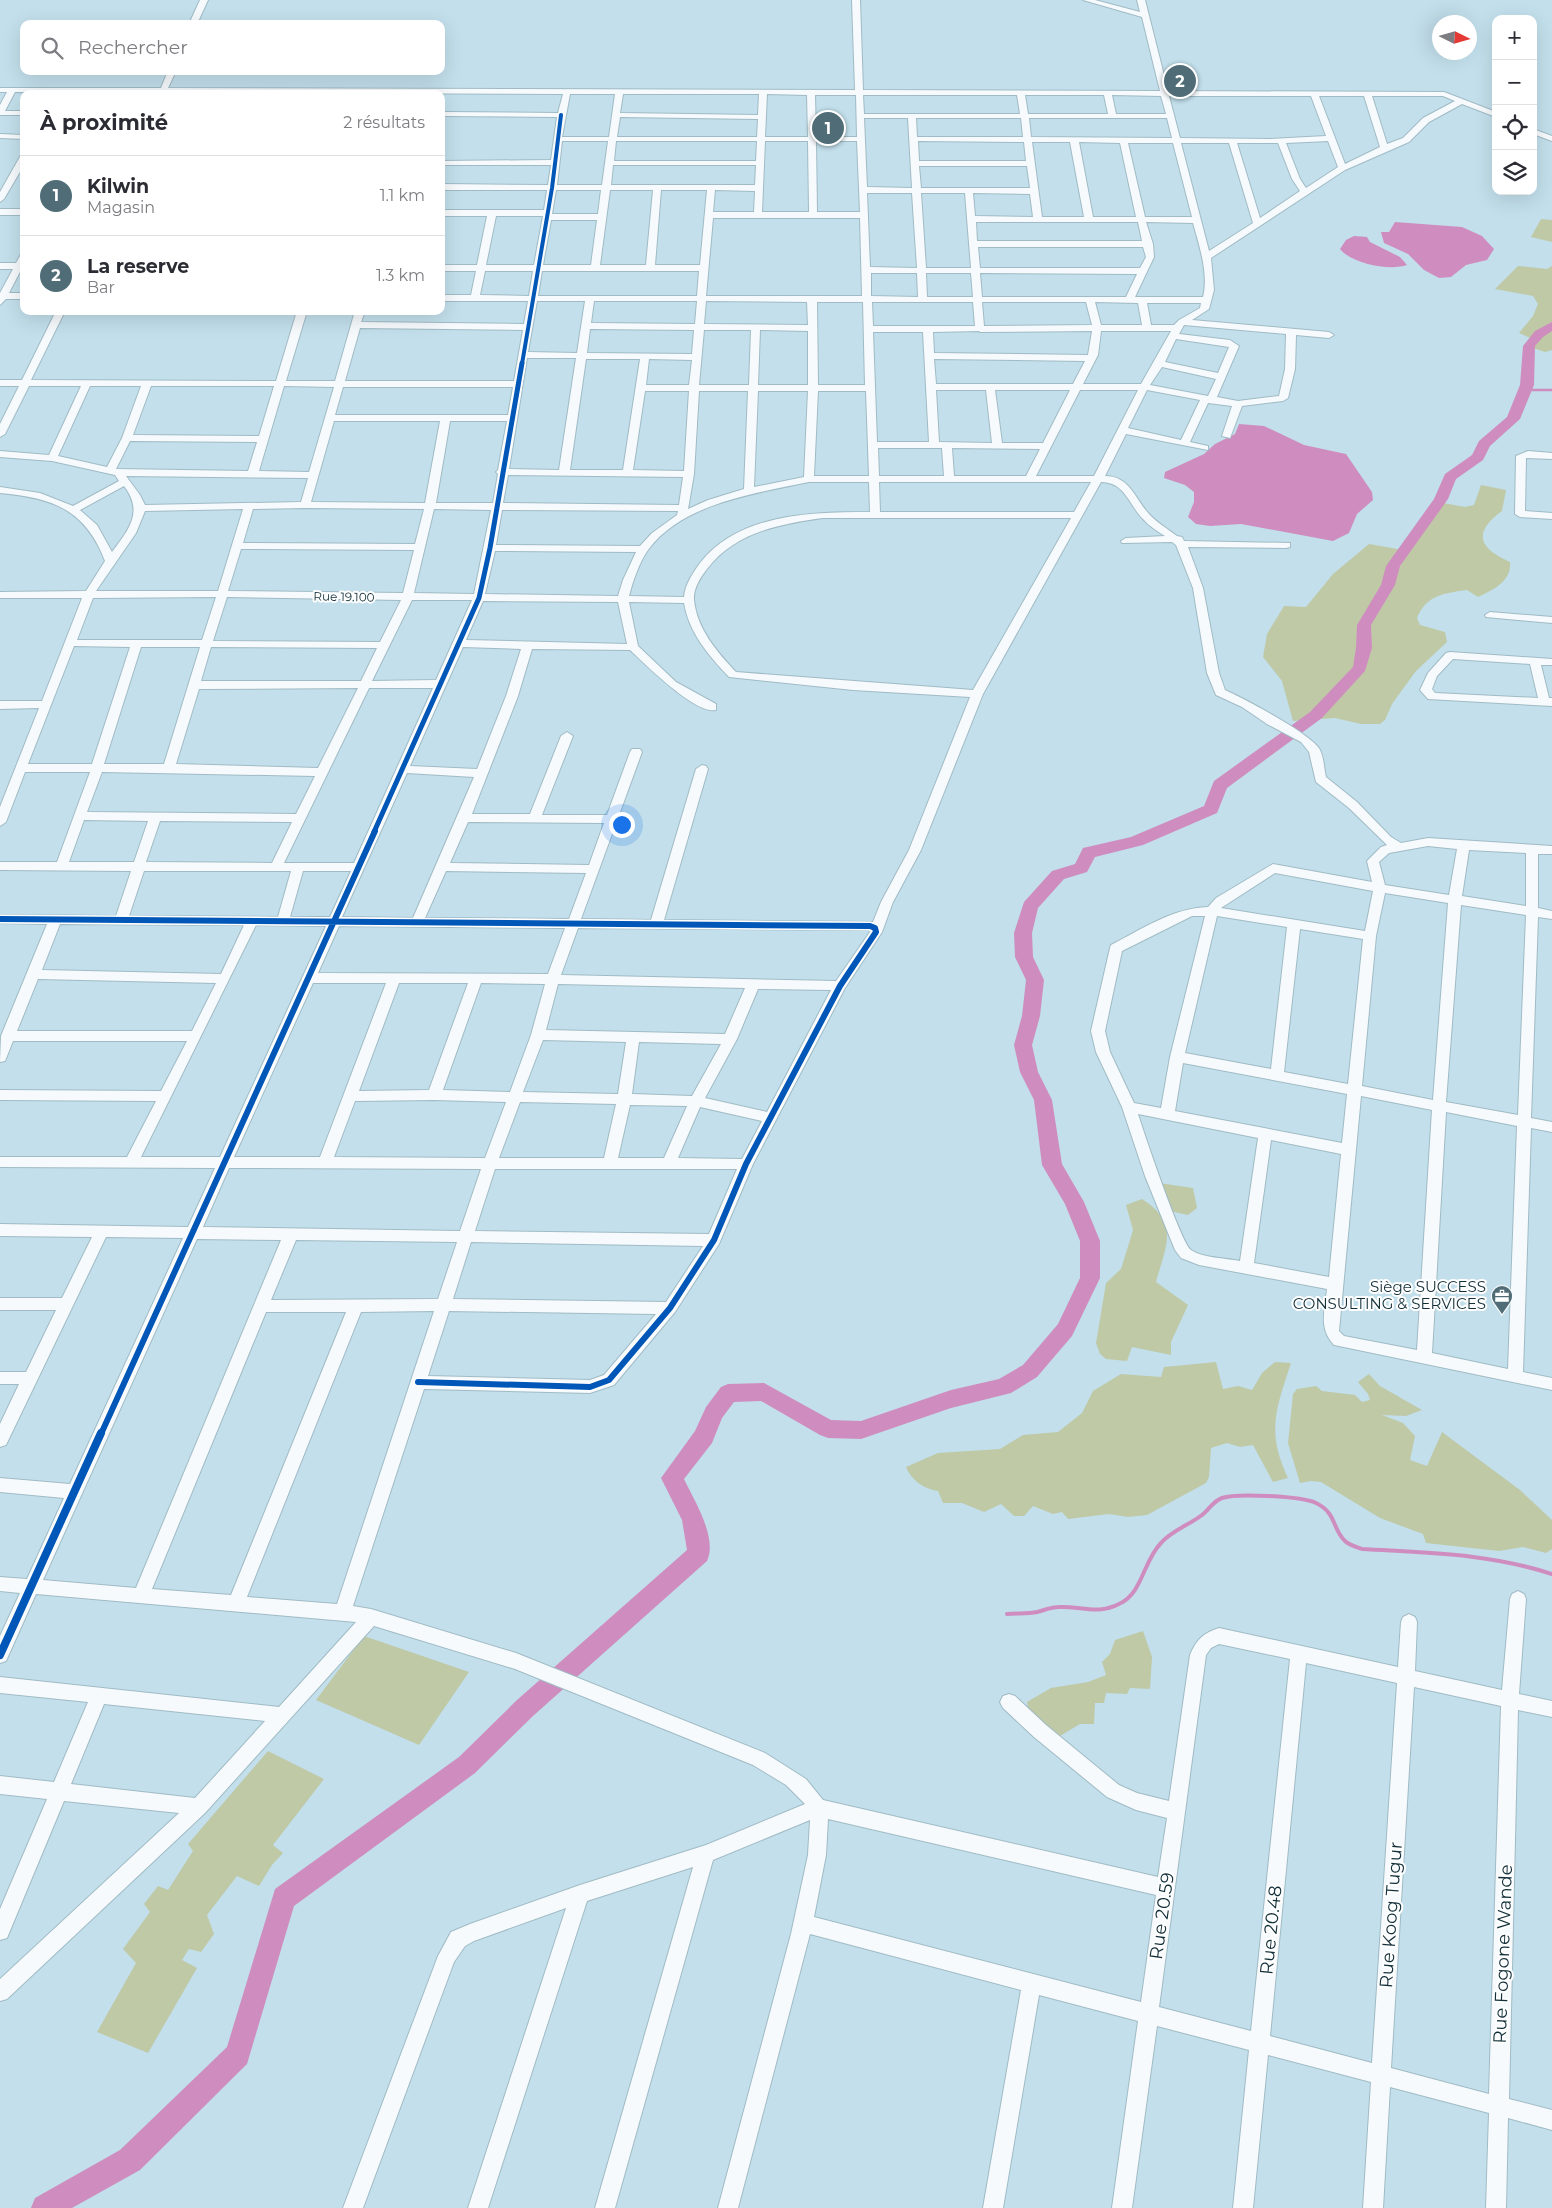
<!DOCTYPE html>
<html lang="fr">
<meta charset="utf-8">
<style>
body{margin:0;font-family:Montserrat,sans-serif;background:#f7f7f7;color:#2b2b33}
.controls{position:absolute;right:15px;top:15px;display:grid;overflow:hidden;border-radius:10px;box-shadow:0 5px 20px #0002}
.controls button{width:45px;height:45px;display:grid;place-items:center;padding:0;border:0;border-bottom:1px solid #e1e1e2;background:#fff;color:#2b2b33;font:25px sans-serif}
.compass{position:absolute;left:1432px;top:15px;width:45px;height:45px;border-radius:50%;background:#fff;box-shadow:0 5px 20px #0002;rotate:95deg}
.you{position:absolute;left:621px;top:824px;width:18px;height:18px;margin:-12px;border:4px solid #fff;border-radius:50%;background:#1a73e8;box-shadow:0 0 0 8px #1a73e833}
.badge{display:grid;place-items:center;width:32px;height:32px;border-radius:50%;background:#506d77;color:#fff;font-size:16px;font-weight:700}
.pin{position:absolute;translate:-50% -50%;border:2px solid #fff;box-shadow:0 1px 5px #0006}
.list{margin:0;padding:0;list-style:none}
h2{display:flex;justify-content:space-between;align-items:center;height:65px;margin:0;padding:0 20px;font-size:21px}
h2 small{font-size:16px;font-weight:400;color:#7c7c81}
.list li{display:grid;grid-template-columns:32px 1fr auto;gap:15px;align-items:center;box-sizing:border-box;height:80px;padding:0 20px;border-top:1px solid #e1e1e2}
.list b{display:block;font-size:19px;white-space:nowrap}
.list p{margin:0;font-size:16px;white-space:nowrap;color:#7c7c81}
.list em{font-size:16px;font-style:normal;color:#7c7c81}
.icon{flex:none;width:28px;height:28px;fill:none;stroke:currentColor;stroke-width:2;stroke-linecap:round;stroke-linejoin:round}
.map{position:relative;flex:none;width:1552px;height:2208px;overflow:hidden}
.search{position:absolute;background:#fff;box-shadow:0 5px 20px #0002;left:20px;top:20px;width:425px;height:55px;display:flex;align-items:center;gap:12px;box-sizing:border-box;padding:0 18px;border-radius:10px;color:#7c7c81;font-size:19px}
.panel{position:absolute;background:#fff;box-shadow:0 5px 20px #0002;left:20px;top:90px;width:425px;height:225px;border-radius:10px}
.map>svg:first-child{display:block}
</style>
<div class="map">
<svg width="1552" height="2208" viewBox="0 0 1552 2208">
<rect width="100%" height="100%" fill="#c2dfeb"/>
<path fill="#bfc9a6" d="M1541,219l11,1v22l-21,-5z
M1518,266l29,3 5,-3v84l-7,2 -12,-4 4,-7 -18,-8 14,-17 5,-12 -5,-8 -38,-7z
M1481,485l25,5 -4,21c-30,22 -23,37 8,51 2,19 -17,28 -32,35l-11,-7c-22,3 -41,5 -50,28l3,7 25,7 2,10 -31,29 -24,33 -7,16 -5,4h-19l-26,-6 -42,3 -11,-40 -19,-24 4,-23 17,-28 22,1 27,-33 36,-30 40,7 34,-48 22,4 9,-2z
M1159,1183l34,5 4,20 -9,7 -18,-4z
M1142,1199c38,24 24,46 14,83l32,23 -17,37v13l-39,-8 -5,14 -21,-2 -6,-5 -4,-11 10,-60 15,-14 12,-39 -7,-25z
M1216,1362l7,27 15,-3 14,4 10,-17 13,-11 16,1c-15,46 -25,69 -3,115l-15,4 -20,-37 -13,2 -13,-4 -16,5 -2,29 -3,6 -59,32 -19,2 -19,-3 -41,5 -6,-7 -9,2 -20,-8 -9,10h-10l-13,-12 -17,8 -22,-9h-19l-5,-12c-14,-2 -27,-11 -32,-24l32,-14 62,-4 23,-14 35,-3 24,-19 11,-22 28,-17 40,3 3,-10z
M1369,1374l11,12 42,24 -16,6 -24,-1 21,8 12,13 -5,24 17,6 15,-34 78,58 32,30v29l-6,4 -23,-6 -24,4 -73,-8 -3,-9 -43,-16 -59,-36 -10,-1 -11,2 -12,-40 5,-49 4,-5 19,-3 6,5 33,4 7,7 8,-2 -2,-6 -10,-12z
M1143,1631l9,26 -2,32 -20,-1 -3,6 -21,-1 -2,10h-9l-1,21h-14l-25,15 -26,-25 -2,-12 24,-14 37,-6 18,-7 -4,-13 8,-8 5,-14z
M364,1636l105,36 -50,73 -103,-45z
M268,1751l56,28 -51,66 10,8 -11,12 -13,21 -22,-10 -30,39 7,19 -13,18 -12,-3 -7,11 15,8 -49,85 -51,-21 39,-69 -13,-14 27,-37 -6,-8 14,-18 10,4 25,-39 -5,-7z"/>
<path fill="#cf8dbf" d="M1395,222l67,5 20,9 12,13 -7,11 -21,5 -15,12 -12,1 -15,-8 -16,-16 -24,-11 -3,-11h8z
M1354,236l13,1 3,5 30,15 7,8c-17,6 -55,-1 -67,-16l6,-9z
M1239,424l25,2 40,19 42,9 26,38 1,8 -16,14 -8,19 -16,8 -92,-17 -31,2 -14,-2 -8,-7 6,-15v-10l-9,-7 -21,-7 1,-6 39,-18 11,-10 20,-10z"/>
<g fill="none" stroke-linecap="round" stroke-linejoin="round">
<path stroke="#cf8dbf" stroke-width="2.5" d="M1525,390h27"/>
<path stroke="#cf8dbf" stroke-width="4" d="M1007,1614c10,-1 21,0 30,-2 8,-2 14,-5 22,-5 22,-1 39,8 60,-3 24,-11 24,-43 42,-61 10,-12 28,-18 41,-28 7,-5 11,-14 20,-17 14,-5 79,-2 94,5 21,10 16,26 29,38 4,4 12,6 17,8 67,4 125,4 190,25"/>
<path fill="#cf8dbf" fill-rule="evenodd" d="M1552,322v9l-9,6 -8,9 -1,39 -14,34 -30,27 -7,14 -27,19 -8,20 -48,67 -5,19 -24,40 1,23 -7,23 -43,47 -95,70 -10,25 -74,32 -48,12 -8,15 -23,7 -26,29 -6,25 1,24 11,23 -4,36 -8,29 6,27 14,28 10,64 22,38 16,39v37l-28,58 -35,41 -26,16 -60,15 -90,31 -33,-1 -8,-3 -59,-34 -27,1 -12,16 -10,25 -28,36c10,21 34,59 23,82l-174,155 -58,57 -181,133 -47,158 -107,106 -68,38h-41l4,-10 85,-48 107,-103 48,-158 184,-132 58,-57 170,-150 -5,-30 -21,-42 34,-47 11,-24 15,-20 7,-3 36,-1 67,37 30,1 90,-31 48,-11 24,-14 35,-41 22,-46v-37l-15,-37 -23,-39 -8,-65 -14,-28 -6,-27 8,-29 4,-36 -11,-23 -1,-24 10,-31 28,-31 23,-7 8,-16 48,-11 73,-31 10,-25 96,-69 43,-45 3,-19 1,-23 24,-40 5,-19 48,-67 11,-25 27,-19 7,-14 28,-24 13,-32 3,-39 12,-15z"/>
<g stroke="#a0bbc5" stroke-width="2">
<path id="minor" d="M200,0h8l-11,24h-8z
M852,0h8l3,90 297,1 -18,-74 -59,-17h12l45,12 -3,-12h8l23,91 276,1 52,20v5l-34,-13 -33,18 -20,20 -64,28 -134,88 3,32 -5,19 -17,11 137,12 5,3 -5,3 -33,-3 -1,34 -7,29 -5,3 -41,5 -12,32 -8,-2 10,-30 -24,-3 -18,39 18,4v4l-82,-16 -21,42c25,0 30,23 44,38 8,9 19,15 28,22l5,1 2,4 106,2v4l-4,1 -98,-1 15,41 16,85 6,17c18,8 88,45 95,60 4,8 4,19 6,27l31,25 34,35 10,6 27,-5 124,8v8h-14v54l14,3v8l-14,-2 -7,201 21,4v10l-21,-4 -8,244 29,6v12l-218,-45c-16,-17 -9,-35 -7,-56l-128,-24 -18,-7 -6,-8 -30,-74 -23,-69 -26,-55 -5,-21 19,-83 1,-3c31,-16 62,-37 97,-38l8,-9 57,-34 99,18 -5,-21 14,-14 6,-2 -38,-37 -33,-26 -7,-30 -8,-10 -34,-18 -25,-17 -26,-12 -9,-22 -14,-85 -17,-43 -4,-3 -50,1 -1,-2 5,-3 39,-2c-8,-5 -16,-10 -22,-17 -14,-14 -18,-37 -42,-37l-118,212 -62,156 -28,52 -11,30 -37,56 -92,176 -34,80 -44,68 -61,73 -24,8 -166,-4 -71,217 18,3 145,44 249,100 41,26 17,21 335,77 9,-59 -31,-8 -29,-13 -73,-60 -31,-29 -3,-6 3,-6 6,-2 6,2 31,29 73,60 18,8 32,8 21,-146c6,-15 13,-22 29,-27l179,39 3,-45 2,-5 6,-3 6,3 2,5 -2,49 87,19 8,-91 2,-5 6,-3 6,3 2,5 -7,95 33,7v16l-34,-7 -9,389 43,11v20l-44,-12 -2,90h-20l3,-95 -99,-26 -7,121h-20l8,-126 -103,-27 -15,153h-20l16,-158 -92,-24 -25,182h-20l26,-187 -99,-26 -36,213h-20l38,-218 -211,-56 -72,274h-20l73,-274 17,-79 2,-35 -97,40 -98,348h-20l98,-341 -106,34 -99,307h-20l98,-300 -92,33 -9,5 -11,16 -91,246h-20l95,-252 13,-24 19,-8 110,-39 126,-40 99,-41 -19,-19 -33,-20 -238,-96 -141,-43 -169,187 -198,186 -7,2v-22l179,-166 -115,-12 -57,137 -7,2v-31l47,-110 -47,-5v-18l54,6 34,-80 -88,-9v-16l279,30 77,-85 -320,-28 -30,67 -6,2v-27l20,-43 -20,-2v-14l27,2 37,-81 -64,-6v-14l70,6 113,-246 -77,-1 -100,208 -6,2v-23l19,-40h-19v-12h26l30,-62h-56v-12h62l30,-61 -92,-1v-12l188,3 27,-59 -215,-1v-10h127l29,-56 -156,-1v-10l161,1 26,-50h-174l-8,20 -5,1 1,-26 46,-112 -47,-1v-8l116,1 15,-45 -131,-1v-8h57l33,-90h-65l-19,50 -6,4v-19l39,-99 -39,1v-8h42l40,-103h-82v-6l86,-1 19,-30c-20,-52 -52,-63 -105,-68v-6l40,6 33,13 46,-25 -4,-6 -63,-14 -52,-4v-6l49,4 32,-69h-52l-24,48 -5,3v-13l19,-38h-19v-6h22l34,-69h9l-34,69 245,1 21,-70h10l-21,70h49l20,-70h10l-4,11 163,2 4,-23h-87v-6h30l5,-24h-35v-6h36l10,-49h-46v-6h103l3,-20h-106v-6l107,1 3,-20h-110v-4l110,-1 6,-43 -116,-1v-4l117,1 5,-19 -548,-2 -10,19h19v4h-24v-10l7,-13h-7v-4h161l7,-17h8l-8,17 687,2zM570,94h45l-6,43h-47zM623,94h136l-1,21 -138,-2zM767,94l40,1 1,42h-43zM815,95h41l1,42h-41zM863,95h154l3,19h-156zM1025,95h79l4,19h-80zM1112,95l49,1 5,18h-50zM1169,96h142l15,40 -56,3 -90,-1zM1319,96h45l16,51 -35,17zM1372,96h71l12,5 -32,17 -20,20 -16,6zM620,117l138,2 -1,18h-140zM864,118h44l4,70 -45,-1zM916,118h105l2,19h-106zM1029,118h138l5,20 -141,-1zM562,141h46l-6,44h-45zM616,141h141l-1,20h-142zM765,141h43l1,71h-47zM816,141h41l3,71h-43zM918,141l106,1 2,19h-107zM1328,141l10,26 -32,21 -6,-9 -14,-36zM1032,142h38l14,75h-42zM1079,142l41,1 16,74h-43zM1128,143h45l19,74h-47zM1181,143h48l24,80 -44,28zM1237,143h41l14,36 8,12 -40,27zM613,165h143l-1,20h-144zM919,166h108l3,22h-109zM556,190h45l-3,24h-46zM610,190h43l-7,75h-46zM661,190h46l-7,75h-45zM715,190l40,1 -1,21h-41zM867,193h45l5,75 -47,-1zM921,193h44l6,75h-45zM973,193l57,1 3,23 -58,-1zM496,216h47l-9,49h-48zM713,218h147l2,78h-156zM551,220h46l-6,45h-48zM976,222h162l4,19h-165zM1146,222l47,1c6,22 16,51 10,74h-68l19,-40 -1,-13zM978,247h165l3,10 -6,11h-160zM485,271h48l-4,25 -49,-1zM542,271h157l-2,25h-159zM871,273h46l1,24 -47,-1zM926,273h45l2,24h-46zM980,273l157,1 -11,23h-144zM537,301h48l-8,52 -49,-1zM594,301h103l-2,23 -104,-1zM706,301l101,1 1,23 -104,-1zM817,302h46l2,83h-47zM872,302h101l2,24h-102zM982,302h104l6,23 -108,1zM1095,302l43,1 4,22h-41zM1147,303h54l-1,5 -21,12 -5,5h-23zM1184,325l102,9 -1,35 -6,27 -41,5 -21,-4 22,-51 -9,-6 -51,-6zM360,328l163,2 -9,51h-169zM590,329l104,1 -2,24 -105,-1zM704,330h47l-2,55h-50zM760,330l48,1v54h-50zM979,331l1,1 112,-1 -4,24 -154,-2 -1,-21zM1101,331h70l-30,53h-58l15,-29zM873,332h50l6,110h-52zM1176,339l53,8 -11,26 -53,-11zM527,358h49l-17,112 -50,-1zM586,359h54l-17,111h-53zM649,359l43,1 -3,25h-43zM934,359l151,2 -12,23h-137zM1162,367l54,12 -8,17 -58,-11zM90,386h51l-19,52 -15,29 -49,-11zM151,386h123l-15,50 -126,-1zM284,386l50,1 -25,85 -50,-1zM343,387h170l-5,28h-173zM936,390h50l6,53 -53,-1zM995,390h75l-27,53h-41zM1080,390h58l-44,86h-58zM1147,390l53,10 -19,40 -53,-12zM645,391h44l-5,80 -51,-1zM699,391h49l-4,98 -36,11 -20,9 6,-35zM758,391h50l-4,86 -50,10zM818,391h48l3,85h-55zM334,421h106l-15,82 -114,-1zM450,421h57l-9,49 -2,2 2,2 -5,29h-57zM130,441l127,1 -9,29 -132,-2zM878,448h64l2,28h-65zM952,448l88,1 -14,27h-72zM508,475l175,2 -4,28 -176,-2zM126,476l182,2 -7,24 -156,3 -5,-10zM809,482h60l1,30c-57,0 -131,1 -170,51 -7,10 -15,21 -16,34l-55,-1c4,-15 10,-33 19,-46 34,-47 109,-57 161,-68zM879,482h212l-17,30h-194zM124,486c20,26 5,43 -12,66l-15,-27 -17,-15zM305,508l119,1 -9,35 -172,-1 10,-34zM243,509l-25,82h-122l40,-58 9,-22zM434,509l57,1 -17,84 -60,-1zM502,510l176,1 -1,4 -25,18 -12,13 -144,-1zM823,518h248l-98,172 -237,-18c-19,-20 -39,-43 -42,-72 -1,-11 6,-22 13,-31 28,-37 73,-45 116,-51zM241,549l173,1 -11,43 -175,-2zM495,551l141,1 -13,28 -5,16 -133,-2zM216,597l-14,43h-125l16,-42zM227,597l174,3 -21,42 -167,-1zM412,600h60l-36,80 -64,1zM483,601l135,1 9,42 -161,-4zM629,602l55,1c5,30 25,53 45,74l124,13 117,7 -61,153 -28,52 -8,20 -209,-2 44,-151 -2,-3 -4,-1 -6,4 -45,151 -70,-1 61,-167 -2,-3h-8l-2,3 -23,63h-65l31,-79 -6,-4 -6,4 -31,78h-58l46,-118 14,-47 98,1c15,14 66,65 86,60v-6l-40,-22 -38,-36zM74,646l56,1 -38,117h-64zM141,647h59l-36,117h-60zM211,647l166,1 -16,33h-160zM463,647l58,2 -15,47 -29,73 -67,-3zM358,688l-40,80 -142,-4 23,-75zM369,688h64l-79,175h-70zM102,772l213,4 -19,38 -209,-2zM407,773l67,4 -61,141 -71,-1zM84,820l64,1 -14,41h-65zM160,821l132,1 -20,41 -126,-1zM468,822l136,1 -15,42 -139,-2zM1428,846l29,3 -8,46 -64,-10 -6,-23 10,-9zM1469,850l57,3v53l-64,-10zM144,871h147l-13,46 -149,-1zM303,871h48l-21,46h-40zM446,871l140,2 -17,46 -144,-1zM1275,873l98,18 -8,40 -144,-23zM1385,893l63,10 -15,197 -71,-14 14,-150zM1461,905l65,10 -8,200 -72,-13zM1192,916h13l-35,141 -9,51 -27,-5 -24,-51 -5,-21 17,-80zM1217,916l70,11 -16,142 -86,-16zM60,924l184,1 -23,49 -179,-4zM256,925l70,1 -106,231h-79zM339,926l226,2 -17,46 -230,-1zM578,928l291,2 1,2 -34,49 -275,-6zM1300,929l63,10 -15,145 -64,-12zM38,979l178,4 -24,48h-175zM313,983h73l-66,174h-86zM399,983h69l-39,107 -70,1zM481,983l64,1 -14,51 -21,57 -67,-2zM558,984l187,4 -20,46 -179,-4zM758,989l73,1 -64,122 -62,-14 32,-59zM543,1040l83,2 -8,52 -95,-2zM639,1042l82,2 -29,52 -60,-2zM1183,1063l164,31 -5,49 -167,-32zM1361,1096l71,14 -15,240 -73,-14 -5,-5zM434,1100l72,2 -21,56 -151,-1 21,-56zM520,1102l96,2 -12,54h-105zM630,1105l57,1 -23,52h-46zM700,1107l62,14 -20,38 -64,-1zM1446,1112l71,14 -9,243 -76,-16zM1138,1114l120,24 -18,123c-15,-3 -37,-3 -49,-11 -10,-7 -47,-117 -53,-136zM1271,1140l70,14 -12,123 -75,-14zM229,1168l252,1 -21,62 -257,-4zM495,1169h242l-28,65 -234,-3zM197,1239l84,1 -145,348 -93,-8zM296,1240l161,2 -19,57 -167,1zM471,1242l232,4 -37,56 -213,-3zM434,1311l-97,293 -90,-7 114,-285zM449,1311l207,3 -52,61 -14,5 -162,-4zM266,1312h80l-115,283 -79,-6zM1219,1644l71,15 -39,372 -92,-24 47,-352 5,-7zM1306,1663l91,20 -25,380 -102,-27zM1414,1687l87,19 -12,388 -98,-26zM104,1704l161,17 -70,77 -124,-14zM828,1819l328,76 -15,107 -327,-85 12,-62z
M1533,129l19,7v5l-19,-7z
M0,134l24,1v4l-24,-1z
M21,155h3v10l-20,34 -4,3v-10z
M0,209h24v6h-24z
M24,253l-1,13 -14,27h15v6h-18l-6,6v-12l13,-24h-13v-6h16l5,-9z
M1528,451l24,2v6l-26,-1 -1,53 27,2v6l-32,-2 -5,-3 1,-58z
M1490,612l62,5v6l-66,-6 -1,-2z
M1450,652l102,7v6h-11l8,33h3v8l-124,-7 -8,-9 8,-17 18,-20zM1453,659l77,5 8,34 -103,-5 -3,-4 5,-13z"/>
</g>
<use href="#minor" fill="#f6fafc" fill-rule="evenodd"/>
<g stroke="#fefefe" stroke-width="5.5">
<path id="cycleway-far3" d="M522,364l30,-176 9,-73"/>
</g>
<g stroke="#fefefe" stroke-width="8">
<path id="cycleway-far2" d="M374,832l105,-234 11,-50 32,-185"/>
</g>
<g stroke="#fefefe" stroke-width="9">
<path id="cycleway-far1" d="M0,919l870,7 5,2 1,4 -36,54 -94,178 -32,76 -44,68 -61,72 -19,7 -172,-5
M101,1434l274,-603"/>
</g>
<g stroke="#fefefe" stroke-width="11">
<path id="cycleway" d="M0,1655l101,-222"/>
</g>
<use href="#cycleway-far3" stroke="#0057b8" stroke-width="4"/>
<use href="#cycleway-far2" stroke="#0057b8" stroke-width="5"/>
<use href="#cycleway-far1" stroke="#0057b8" stroke-width="6"/>
<use href="#cycleway" stroke="#0057b8" stroke-width="8"/>
</g>
<defs>
<g id="office-pin" transform="scale(1.125)"><path d="M0 17L-7.5 6A9.5 9.5 0 1 1 7.5 6Z" fill="#506d77" stroke="#fefefe"/><path d="M-6-3h4V-5.5h4V-3h4V5H-6ZM-1-4.5V-3h2v-1.5ZM-6 0V1H6V0Z" fill="#fff"/></g>
</defs>
<g fill-rule="evenodd">
<use href="#office-pin" x="1502" y="1296"/>
</g>
<g text-anchor="middle" stroke-width="4" stroke-linejoin="round" paint-order="stroke">
<g font-size="12" fill="#122f39" stroke="#fefefe">
<text transform="translate(344 597) rotate(1)" y="4">Rue 19.100</text>
</g>
<g font-size="15" fill="#122f39" stroke="#fefefe" text-anchor="end">
<text x="1486" y="1292">Siège SUCCESS<tspan x="1486" dy="17">CONSULTING &amp; SERVICES</tspan></text>
</g>
<g font-size="18" fill="#122f39" stroke="#fefefe">
<text transform="translate(1391 1915) rotate(-86)" y="6">Rue Koog Tugur</text>
<text transform="translate(1162 1916) rotate(-82)" y="6">Rue 20.59</text>
<text transform="translate(1271 1930) rotate(-84)" y="6">Rue 20.48</text>
<text transform="translate(1503 1954) rotate(-88)" y="6">Rue Fogone Wande</text>
</g>
</g>
</svg>
<div class="controls">
<button>+</button>
<button>−</button>
<button><svg class="icon" aria-label="locate" viewBox="0 0 24 24"><circle cx="12" cy="12" r="6"/><path d="M12 2v4M12 18v4M2 12h4M18 12h4"/></svg></button>
<button><svg class="icon" aria-label="layers" viewBox="0 0 24 24"><path d="M12 4l9 5-9 5-9-5zM3 14l9 5 9-5"/></svg></button>
</div>
<svg class="compass" viewBox="-18 -18 36 36"><path d="M0-13l5 13h-10z" fill="#e53935"/><path d="M0 13l5-13h-10z" fill="#7c7c81"/></svg>
<div class="you"></div>
<div class="pin badge" style="left:828px;top:128px">1</div>
<div class="pin badge" style="left:1180px;top:81px">2</div>
<div class="search"><svg class="icon" aria-label="search" viewBox="0 0 24 24"><circle cx="10" cy="10" r="6"/><path d="M15 15l6 6"/></svg>Rechercher</div>
<section class="panel">
<h2>À proximité<small>2 résultats</small></h2>
<ul class="list">
<li><span class="badge">1</span><div><b>Kilwin</b><p>Magasin</p></div><em>1.1 km</em></li>
<li><span class="badge">2</span><div><b>La reserve</b><p>Bar</p></div><em>1.3 km</em></li>
</ul>
</section>
</div>
